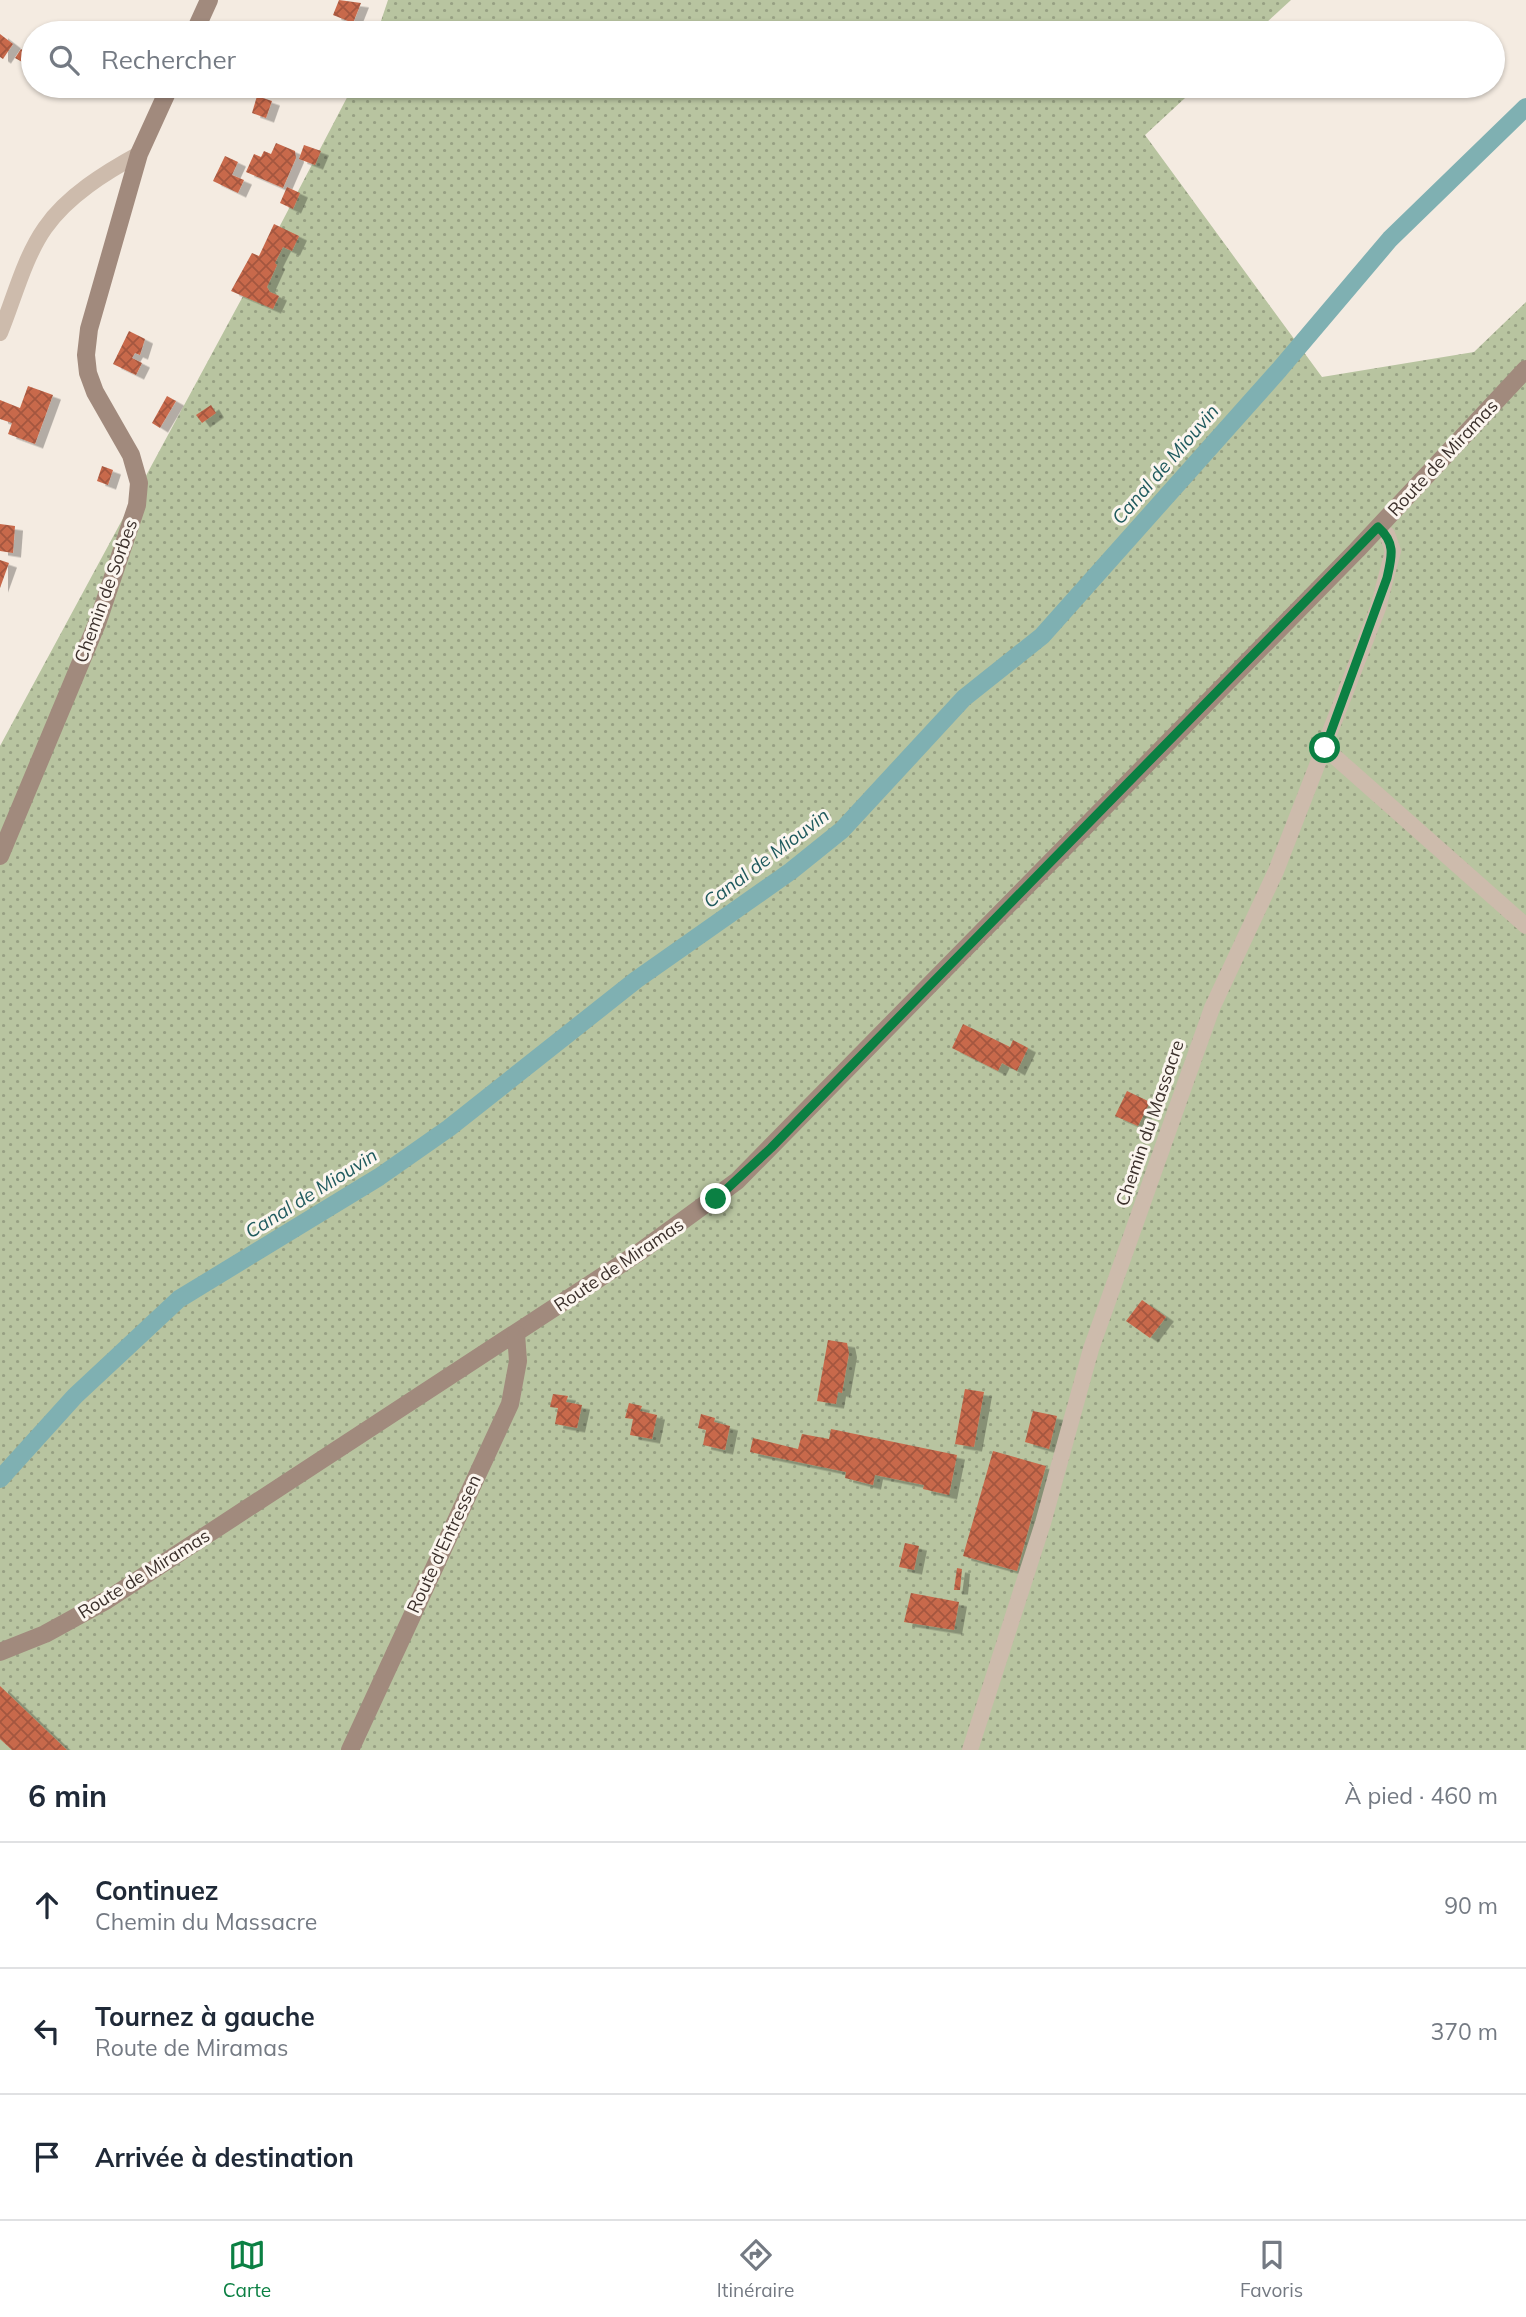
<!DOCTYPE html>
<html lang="fr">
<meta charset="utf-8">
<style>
:root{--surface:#fff;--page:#f6f6f7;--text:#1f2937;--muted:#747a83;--line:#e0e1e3;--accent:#0b8043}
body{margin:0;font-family:Mulish,sans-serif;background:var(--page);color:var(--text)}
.stop{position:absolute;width:21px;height:21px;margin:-16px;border:5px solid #0b8043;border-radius:50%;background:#fff}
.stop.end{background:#0b8043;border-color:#fff;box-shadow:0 2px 7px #0008}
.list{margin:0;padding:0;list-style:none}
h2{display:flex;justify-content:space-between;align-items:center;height:91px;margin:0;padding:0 28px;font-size:30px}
h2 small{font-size:23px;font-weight:400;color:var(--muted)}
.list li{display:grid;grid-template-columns:46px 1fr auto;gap:21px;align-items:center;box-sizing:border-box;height:126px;padding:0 28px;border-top:2px solid var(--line)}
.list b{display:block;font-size:26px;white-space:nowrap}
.list p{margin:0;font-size:23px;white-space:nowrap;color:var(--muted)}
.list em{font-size:23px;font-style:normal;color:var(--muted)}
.icon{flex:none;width:38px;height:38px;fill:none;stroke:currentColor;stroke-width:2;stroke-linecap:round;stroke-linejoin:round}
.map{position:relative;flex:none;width:1526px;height:1750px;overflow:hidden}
.search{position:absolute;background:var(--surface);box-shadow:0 2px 5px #0004;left:21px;right:21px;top:21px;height:77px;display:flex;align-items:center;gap:18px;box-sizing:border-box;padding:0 24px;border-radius:38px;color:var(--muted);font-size:26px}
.sheet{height:469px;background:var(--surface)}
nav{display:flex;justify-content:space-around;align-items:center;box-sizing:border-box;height:98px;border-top:2px solid var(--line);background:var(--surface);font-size:19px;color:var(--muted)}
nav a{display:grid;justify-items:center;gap:4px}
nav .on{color:var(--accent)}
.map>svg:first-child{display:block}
.grass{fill:url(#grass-dots)}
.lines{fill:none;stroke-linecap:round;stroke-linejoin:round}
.canal{stroke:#7fb0b2;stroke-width:18}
.building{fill:url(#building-cross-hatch);filter:url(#shadow)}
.street{stroke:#cdbbac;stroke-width:16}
.secondary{stroke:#a18a7d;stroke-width:18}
.route{stroke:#0b8043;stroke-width:9}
.labels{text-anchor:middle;stroke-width:6;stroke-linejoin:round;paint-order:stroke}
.street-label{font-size:18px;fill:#3b302b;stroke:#fbf5ee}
.water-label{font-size:19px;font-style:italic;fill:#1f5a5e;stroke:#fbf5ee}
</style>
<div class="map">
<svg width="1526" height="1750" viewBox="0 0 1526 1750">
<defs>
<pattern id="grass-dots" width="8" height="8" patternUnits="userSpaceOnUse" patternTransform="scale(1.75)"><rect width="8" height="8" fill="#b8c4a0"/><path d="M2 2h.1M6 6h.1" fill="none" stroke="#97a083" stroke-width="1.8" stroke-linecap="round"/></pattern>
<pattern id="building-cross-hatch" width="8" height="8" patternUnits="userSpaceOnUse" patternTransform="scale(1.75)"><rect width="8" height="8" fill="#c8694b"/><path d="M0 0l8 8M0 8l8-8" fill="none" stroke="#a4573f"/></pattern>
<filter id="shadow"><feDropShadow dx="8" dy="4.5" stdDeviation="0" flood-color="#0004"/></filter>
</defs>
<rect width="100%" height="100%" fill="#f4ebe1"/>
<!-- grass -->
<g class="grass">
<path d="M388,0h903l-36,33h-878z"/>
<path d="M353,86h845l-53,49 177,242 152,-25 52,-50v1448h-1526v-1004l249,-461z"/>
</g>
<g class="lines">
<!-- canal -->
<path class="canal" d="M0,1479l75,-83 104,-97 200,-122 70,-49 187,-148 155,-109 51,-41 122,-132 78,-62 237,-266 111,-131 136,-132"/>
</g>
<!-- building -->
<g class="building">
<path d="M339,0l22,3 -8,20 -20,-8z"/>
<path d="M0,34l13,10 -10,15 -3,-2z"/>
<path d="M21,49l12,8v11l-18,-10z"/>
<path d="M257,96l15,5 -6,17 -14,-5z"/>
<path d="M276,143l19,8 1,7 -13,30 -37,-16 8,-18 7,3 3,-6 7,3z"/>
<path d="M304,145l17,6 -6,14 -16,-6z"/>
<path d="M225,156l13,6 -6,13 12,5 -6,13 -25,-12z"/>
<path d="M287,187l13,6 -7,16 -13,-6z"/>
<path d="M274,224l25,12 -7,15 -9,-4 -8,16 2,2 -10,22 3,5 9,4 -6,13 -42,-18 21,-38 7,3z"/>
<path d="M129,331l16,8 -5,16 -5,-2 -3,5 10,5 -6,12 -23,-11z"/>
<path d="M28,386l25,9 -18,49 -27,-10 4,-11 -12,-4v-19l20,8z"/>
<path d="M167,396l9,5 -16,27 -8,-5z"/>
<path d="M211,405l5,8 -14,10 -6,-8z"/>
<path d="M102,466l11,4 -5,15 -11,-4z"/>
<path d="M0,524l15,2 -2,27 -13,-2z"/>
<path d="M0,560l9,3 -9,25z"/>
<path d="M963,1024l47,23 3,-7 15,8 -11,23 -15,-8 -4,8 -46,-23z"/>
<path d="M1127,1091l23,11 -12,24 -23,-10z"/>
<path d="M1142,1300l24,17 -16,21 -24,-17z"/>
<path d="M828,1340l19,3 2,10 -7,40 -4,-1 -2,12 -19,-3z"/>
<path d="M965,1389l19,3 -10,55 -19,-3z"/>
<path d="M553,1394l15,2 -2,6 16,3 -5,23 -22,-4 3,-16 -8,-1z"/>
<path d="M629,1403l13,3 -2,5 17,4 -5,24 -22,-4 3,-16 -8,-1z"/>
<path d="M1033,1411l24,5 -8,33 -24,-7z"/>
<path d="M701,1414l14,4 -1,4 16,4 -5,24 -22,-5 3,-15 -8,-2z"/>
<path d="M831,1429l126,26 -8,40 -26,-6 1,-4 -49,-10 -2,10 -28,-7 1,-6 -96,-20 3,-14 45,11 4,-15 27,5z"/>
<path d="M993,1451l53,15 -29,105 -54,-15z"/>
<path d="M905,1543l14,3 -5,24 -15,-3z"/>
<path d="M957,1568l5,1 -2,21h-6z"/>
<path d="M911,1593l48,9 -5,28 -50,-8z"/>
<path d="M0,1686l45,43 22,21h-55l-12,-11z"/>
</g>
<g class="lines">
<!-- street -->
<g class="street">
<path d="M0,333c14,-34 24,-75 45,-105 22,-32 61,-56 94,-74"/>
<path d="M1325,748l201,178"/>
<path d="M970,1750l73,-227 48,-174 121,-341 64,-137 102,-263 15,-57 -6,-17 -9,-7"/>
</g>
<!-- secondary -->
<g class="secondary">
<path d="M194,33l15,-33"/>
<path d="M0,856l98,-235 39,-116 2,-22 -8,-28 -36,-63 -7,-19 -2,-18 3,-26 50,-175 31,-68"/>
<path d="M0,1652l45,-18 62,-34 534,-349 96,-70 620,-631 169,-181"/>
<path d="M350,1750l160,-346 8,-43 -2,-27"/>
</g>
</g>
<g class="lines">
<!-- route -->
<path class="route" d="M716,1199l55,-51 607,-621c18,16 14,29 9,51l-62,170"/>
</g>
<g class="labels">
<!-- street labels -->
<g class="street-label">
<text transform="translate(1443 458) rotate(-47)" y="6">Route de Miramas</text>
<text transform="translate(106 591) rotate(-70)" y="6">Chemin de Sorbes</text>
<text transform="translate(1150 1123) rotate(-71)" y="6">Chemin du Massacre</text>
<text transform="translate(619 1265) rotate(-34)" y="6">Route de Miramas</text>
<text transform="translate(444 1544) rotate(-65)" y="6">Route d'Entressen</text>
<text transform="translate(144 1574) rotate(-32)" y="6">Route de Miramas</text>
</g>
<!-- water labels -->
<g class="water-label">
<text transform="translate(1165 464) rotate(-49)" y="7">Canal de Miouvin</text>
<text transform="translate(766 858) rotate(-37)" y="7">Canal de Miouvin</text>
<text transform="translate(311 1193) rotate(-32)" y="7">Canal de Miouvin</text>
</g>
</g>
</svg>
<div class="stop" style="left:1325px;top:748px"></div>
<div class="stop end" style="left:716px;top:1199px"></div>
<div class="search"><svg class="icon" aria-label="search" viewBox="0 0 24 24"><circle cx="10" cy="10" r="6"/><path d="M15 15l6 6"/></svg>Rechercher</div>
</div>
<section class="sheet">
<h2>6 min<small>À pied · 460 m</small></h2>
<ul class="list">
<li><svg class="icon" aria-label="ahead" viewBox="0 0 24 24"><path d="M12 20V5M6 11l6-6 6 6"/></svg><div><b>Continuez</b><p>Chemin du Massacre</p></div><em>90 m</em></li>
<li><svg class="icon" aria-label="left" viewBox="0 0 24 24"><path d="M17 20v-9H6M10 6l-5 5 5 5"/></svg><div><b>Tournez à gauche</b><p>Route de Miramas</p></div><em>370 m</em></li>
<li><svg class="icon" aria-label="arrive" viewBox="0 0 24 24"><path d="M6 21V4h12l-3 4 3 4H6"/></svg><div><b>Arrivée à destination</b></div></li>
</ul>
</section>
<nav>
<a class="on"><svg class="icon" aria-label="map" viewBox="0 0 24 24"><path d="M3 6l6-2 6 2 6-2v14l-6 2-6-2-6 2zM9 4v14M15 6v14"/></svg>Carte</a>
<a><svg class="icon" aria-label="directions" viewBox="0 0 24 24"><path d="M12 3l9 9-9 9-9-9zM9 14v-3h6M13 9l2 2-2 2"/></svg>Itinéraire</a>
<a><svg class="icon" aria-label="saved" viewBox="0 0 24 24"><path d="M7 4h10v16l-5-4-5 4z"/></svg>Favoris</a>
</nav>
